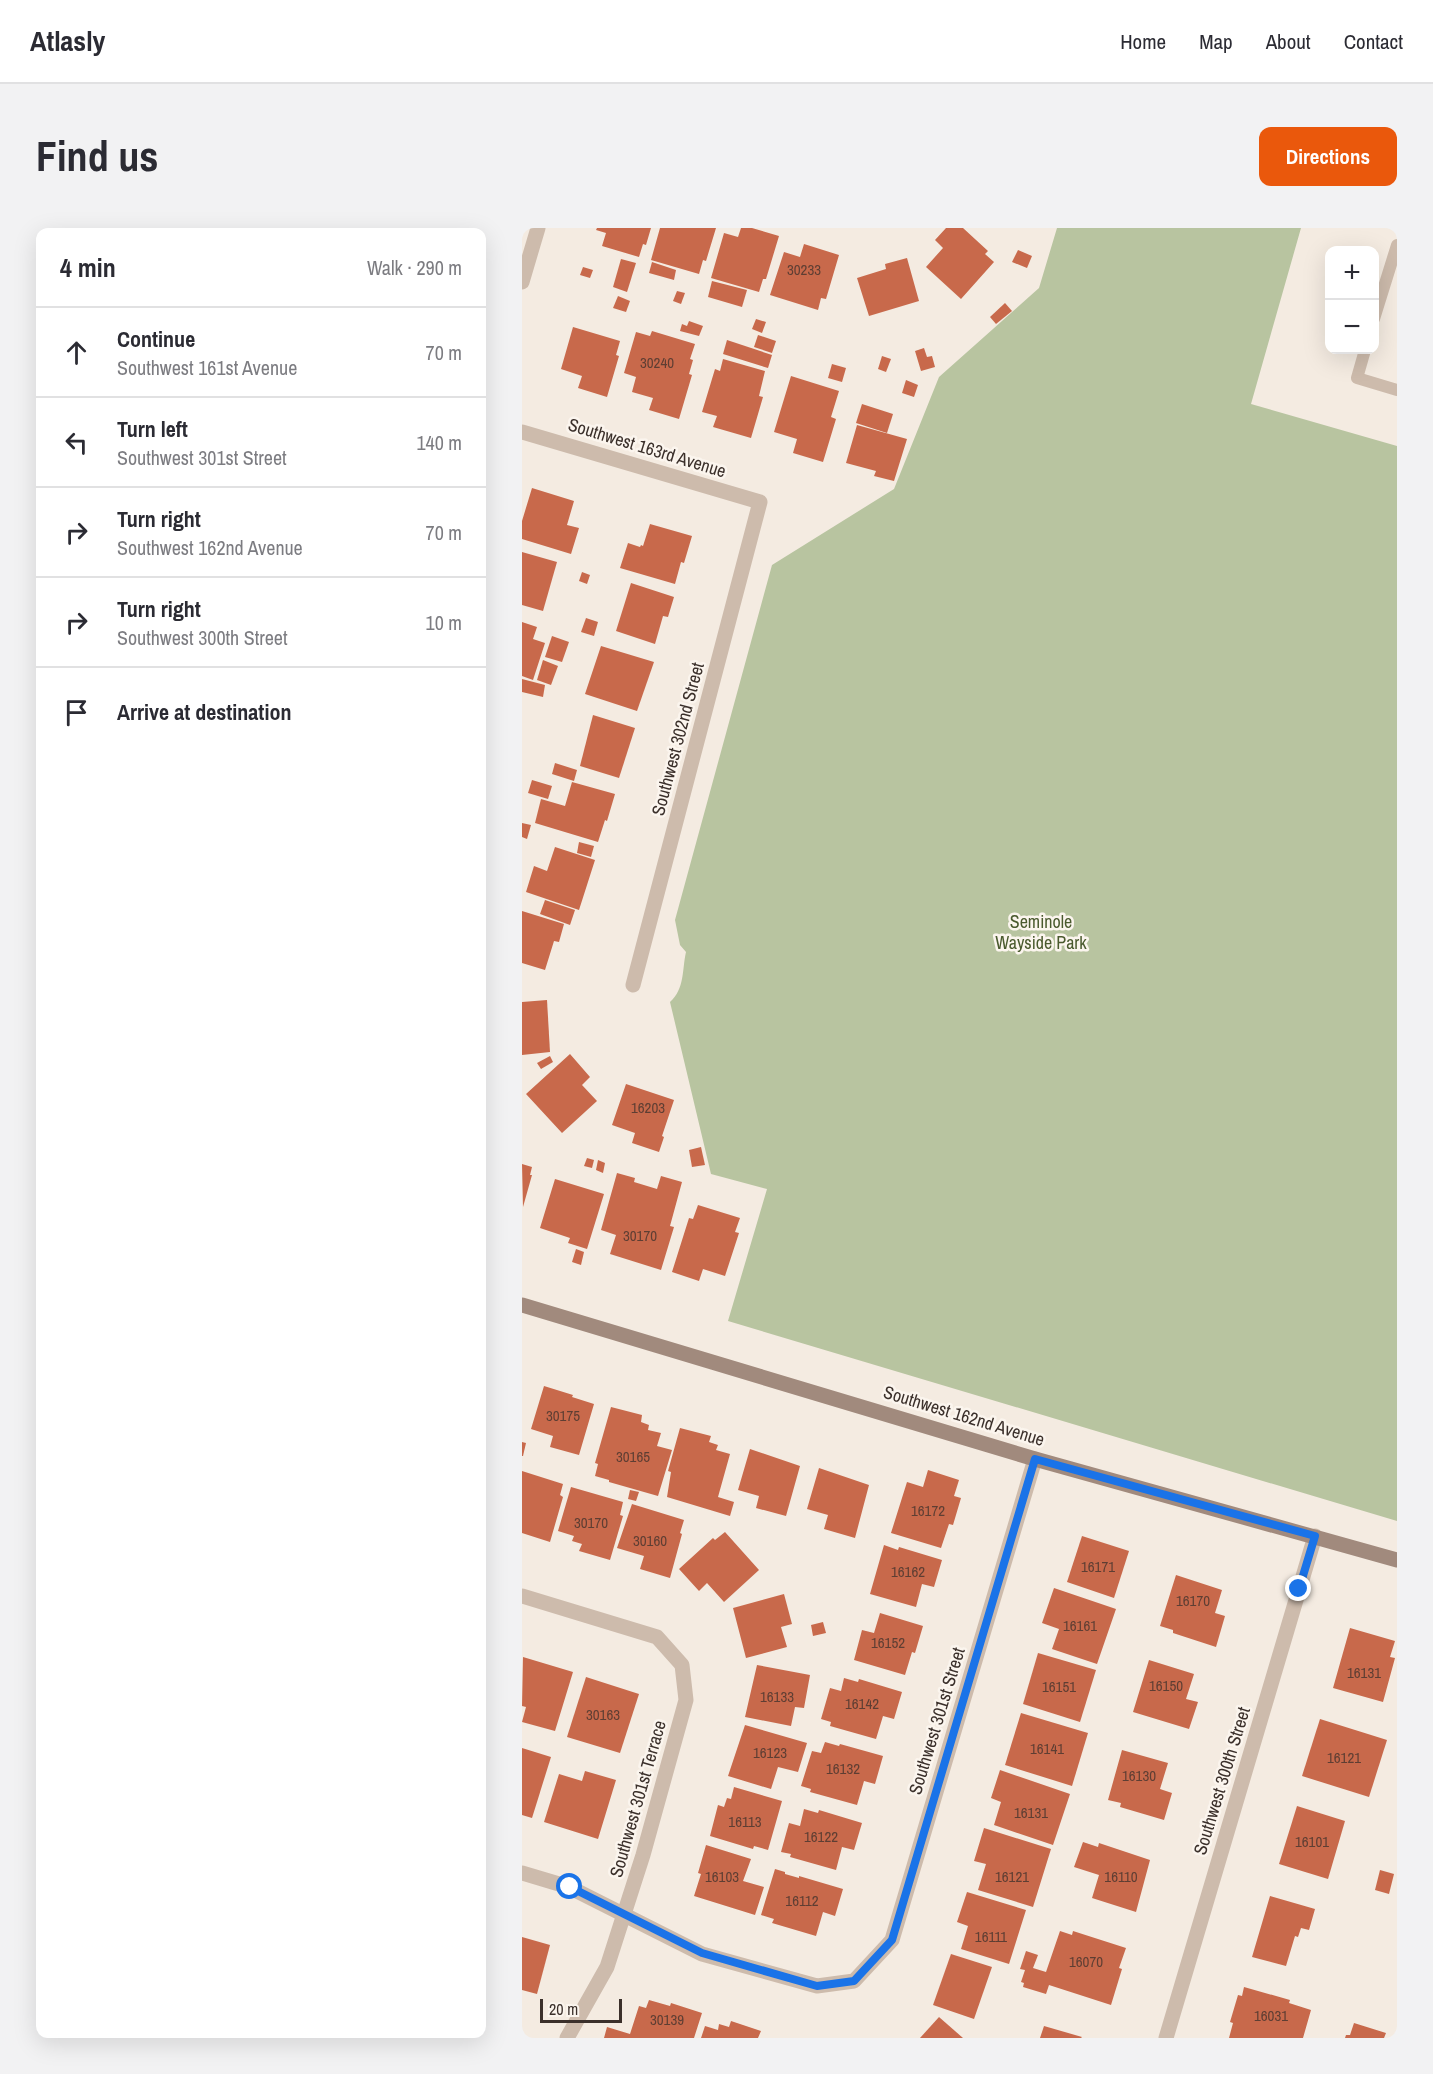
<!DOCTYPE html>
<meta charset="utf-8">
<style>
:root{--surface:#fff;--page:#f2f2f3;--text:#2b2b33;--muted:#7c7c81;--line:#e1e1e2;--accent:#ea580c}
body{margin:0;font-family:"Archivo Narrow",sans-serif;background:var(--page);color:var(--text)}
.controls{position:absolute;right:18px;top:18px;display:grid;overflow:hidden;border-radius:12px;box-shadow:0 6px 24px #0002}
.controls button{width:54px;height:54px;display:grid;place-items:center;padding:0;border:0;border-bottom:2px solid var(--line);background:var(--surface);color:var(--text);font:30px sans-serif}
.scale{position:absolute;left:18px;bottom:15px;width:82px;box-sizing:border-box;padding-left:6px;border:3px solid #3b302b;border-top:0;font-size:16px;line-height:21px;white-space:nowrap;color:#3b302b;-webkit-text-stroke:4px #fbf5ee;paint-order:stroke}
.stop{position:absolute;width:18px;height:18px;margin:-14px;border:4px solid #1a73e8;border-radius:50%;background:#fff}
.stop.end{background:#1a73e8;border-color:#fff;box-shadow:0 2px 6px #0008}
.list{margin:0;padding:0;list-style:none}
h2{display:flex;justify-content:space-between;align-items:center;height:78px;margin:0;padding:0 24px;font-size:26px}
h2 small{font-size:20px;font-weight:400;color:var(--muted)}
.list li{display:grid;grid-template-columns:39px 1fr auto;gap:18px;align-items:center;box-sizing:border-box;height:90px;padding:0 24px;border-top:2px solid var(--line)}
.list b{display:block;font-size:22px;white-space:nowrap}
.list p{margin:0;font-size:20px;white-space:nowrap;color:var(--muted)}
.list em{font-size:20px;font-style:normal;color:var(--muted)}
.icon{flex:none;width:33px;height:33px;fill:none;stroke:currentColor;stroke-width:2;stroke-linecap:round;stroke-linejoin:round}
.map{position:relative;flex:none;width:875px;height:1810px;overflow:hidden;border-radius:12px}
header{display:flex;align-items:center;gap:36px;box-sizing:border-box;height:84px;padding:0 30px;background:var(--surface);border-bottom:2px solid var(--line)}
header strong{font-size:28px}
nav{display:flex;gap:33px;margin-inline-start:auto;font-size:21px}
.intro{display:flex;align-items:center;justify-content:space-between;box-sizing:border-box;height:144px;padding:0 36px}
h1{margin:0;font-size:42px}
.button{padding:15px 27px;border-radius:12px;background:var(--accent);color:#fff;font-size:21px;font-weight:700}
main{display:flex;gap:36px;padding:0 36px}
aside{flex:1;background:var(--surface);border-radius:12px;box-shadow:0 6px 24px #0002}
.map>svg:first-child{display:block}
.green{fill:#b8c4a0}
.building{fill:#c8694b}
.lines{fill:none;stroke-linecap:round;stroke-linejoin:round}
.lane{stroke:#cdbbac;stroke-width:12}
.street{stroke:#cdbbac;stroke-width:15}
.secondary{stroke:#a18a7d;stroke-width:15}
.route{stroke:#1a73e8;stroke-width:8}
.labels{text-anchor:middle;stroke-width:5;stroke-linejoin:round;paint-order:stroke}
.number-label{font-size:15px;fill:#5e3e33}
.street-label{font-size:18px;fill:#3b302b;stroke:#fbf5ee}
.park-label{font-size:18px;fill:#4a5a2e;stroke:#fbf5ee}
</style>
<header>
<strong>Atlasly</strong>
<nav><a>Home</a><a>Map</a><a>About</a><a>Contact</a></nav>
</header>
<div class="intro"><h1>Find us</h1><a class="button">Directions</a></div>
<main>
<aside>
<h2>4 min<small>Walk · 290 m</small></h2>
<ul class="list">
<li><svg class="icon" aria-label="ahead" viewBox="0 0 24 24"><path d="M12 20V5M6 11l6-6 6 6"/></svg><div><b>Continue</b><p>Southwest 161st Avenue</p></div><em>70 m</em></li>
<li><svg class="icon" aria-label="left" viewBox="0 0 24 24"><path d="M17 20v-9H6M10 6l-5 5 5 5"/></svg><div><b>Turn left</b><p>Southwest 301st Street</p></div><em>140 m</em></li>
<li><svg class="icon" aria-label="right" viewBox="0 0 24 24"><path d="M7 20v-9h11M14 6l5 5-5 5"/></svg><div><b>Turn right</b><p>Southwest 162nd Avenue</p></div><em>70 m</em></li>
<li><svg class="icon" aria-label="right" viewBox="0 0 24 24"><path d="M7 20v-9h11M14 6l5 5-5 5"/></svg><div><b>Turn right</b><p>Southwest 300th Street</p></div><em>10 m</em></li>
<li><svg class="icon" aria-label="arrive" viewBox="0 0 24 24"><path d="M6 21V4h12l-3 4 3 4H6"/></svg><div><b>Arrive at destination</b></div></li>
</ul>
</aside>
<div class="map">
<svg width="875" height="1810" viewBox="0 0 875 1810">
<rect width="100%" height="100%" fill="#f4ebe1"/>
<!-- green -->
<path class="green" d="M535,0h244l-50,176 146,42v1075l-669,-200 39,-132 -56,-15 -41,-172c15,-13 12,-33 16,-50l-6,-7 -5,-25 97,-355 122,-76 45,-112 100,-89z"/>
<!-- building -->
<g class="building">
<path d="M75,0h54l-5,17 -3,-1 -4,13 -37,-11 4,-13 -10,-3z"/>
<path d="M138,0h56l-10,33 -3,-1 -4,14 -48,-14z"/>
<path d="M219,0h11l27,8 -13,43h-3l-4,13 -48,-14 13,-45 14,4z"/>
<path d="M424,0h17l25,23 -3,3 9,8 -33,37 -35,-32 17,-19 -8,-8z"/>
<path d="M282,16l35,11 -13,44 -5,-1 -3,12 -48,-15 14,-43 16,5z"/>
<path d="M496,22l14,6 -5,12 -15,-6z"/>
<path d="M385,30l12,43 -50,15 -12,-38 29,-9 -1,-5z"/>
<path d="M99,31l15,4 -9,29 -14,-5z"/>
<path d="M130,34l24,8 -2,10 -25,-7z"/>
<path d="M61,39l10,3 -3,8 -10,-3z"/>
<path d="M190,53l35,9 -5,17 -34,-10z"/>
<path d="M155,63l8,2 -4,11 -8,-3z"/>
<path d="M96,68l12,5 -4,11 -13,-4z"/>
<path d="M483,75l7,8 -16,13 -6,-7z"/>
<path d="M234,91l10,3 -4,11 -10,-4z"/>
<path d="M167,93l14,5 -4,10 -19,-5 2,-7 5,2z"/>
<path d="M51,99l47,14 -4,14 3,1 -12,41 -29,-9 4,-12 -21,-7z"/>
<path d="M130,103l43,13 -5,15 3,1 -4,14 3,1 -13,44 -30,-9 4,-12 -21,-6 4,-15 -12,-4 12,-41 14,4z"/>
<path d="M236,107l18,6 -4,12 -18,-6z"/>
<path d="M205,112l45,15 -4,13 -45,-14z"/>
<path d="M402,120l3,9 5,-1 3,11 -14,4 -6,-20z"/>
<path d="M360,128l9,3 -5,13 -8,-3z"/>
<path d="M201,131l42,12 -6,25 4,1 -12,41 -38,-11 4,-11 -15,-4 13,-43 5,2z"/>
<path d="M310,136l14,4 -4,14 -14,-4z"/>
<path d="M269,148l48,15 -8,26 5,2 -13,43 -30,-9 4,-14 -23,-7z"/>
<path d="M384,152l12,5 -4,12 -12,-4z"/>
<path d="M340,176l31,10 -6,19 -31,-10z"/>
<path d="M335,197l50,14 -13,42 -20,-5 2,-5 -30,-8z"/>
<path d="M10,260l42,13 -7,24 12,3 -8,26 -49,-15v-18z"/>
<path d="M128,296l42,12 -8,27 -3,-1 -6,22 -55,-16 8,-25 12,4 1,-2 2,1z"/>
<path d="M0,324l35,10 -14,49 -21,-6z"/>
<path d="M60,344l8,3 -3,9 -8,-3z"/>
<path d="M109,355l43,14 -6,20 -5,-1 -8,28 -39,-13z"/>
<path d="M64,390l12,4 -4,14 -13,-4z"/>
<path d="M0,394l15,5 -4,12 12,4 -12,37 -11,-4z"/>
<path d="M30,408l17,6 -7,20 -17,-5z"/>
<path d="M79,418l53,16 -17,49 -52,-17z"/>
<path d="M21,432l15,6 -7,19 -14,-5z"/>
<path d="M0,451l23,6 -2,12 -21,-5z"/>
<path d="M71,487l42,13 -16,50 -39,-12z"/>
<path d="M33,535l22,7 -3,11 -22,-7z"/>
<path d="M10,552l20,6 -4,13 -20,-6z"/>
<path d="M50,554l43,12 -8,27 -2,-1 -7,22 -63,-19 6,-24 24,7z"/>
<path d="M0,595l9,2 -4,14 -5,-2z"/>
<path d="M57,614l15,4 -3,11 -14,-4z"/>
<path d="M33,619l40,13 -16,50 -53,-18 8,-26 13,5z"/>
<path d="M23,672l30,10 -5,15 -30,-11z"/>
<path d="M0,683l42,13 -5,18 -5,-1 -9,29 -23,-7z"/>
<path d="M25,772l3,52 -28,3v-53z"/>
<path d="M48,826l20,23 -8,8 15,16 -35,32 -36,-39z"/>
<path d="M28,828l3,6 -12,7 -4,-6z"/>
<path d="M104,856l48,16 -12,36 2,1 -5,15 -27,-9 3,-10 -23,-8z"/>
<path d="M179,919l4,18 -13,2 -3,-17z"/>
<path d="M65,930l7,2 -2,8 -8,-2z"/>
<path d="M76,932l7,3 -2,10 -7,-3z"/>
<path d="M0,936l10,3 -2,8h2l-9,32z"/>
<path d="M95,945l18,5 -1,4 23,7 4,-13 21,6 -12,44 4,1 -13,43 -51,-16 6,-19 -15,-5z"/>
<path d="M33,951l49,15 -17,55 -19,-6 2,-5 -30,-10z"/>
<path d="M176,977l42,13 -5,14 4,1 -14,43 -22,-7 -4,12 -27,-9 17,-54 4,1z"/>
<path d="M54,1021l8,3 -3,13 -9,-3z"/>
<path d="M22,1158l29,9 -1,2 22,7 -15,51 -29,-8 3,-11 -22,-7z"/>
<path d="M89,1179l31,8 -1,7 8,3 -1,5 13,3 -4,13 15,4 -14,46 -49,-14v-2l-14,-4 3,-12 -3,-1z"/>
<path d="M158,1200l31,8 -2,6 9,3 -2,5 14,4 -12,43 16,5 -4,14 -63,-19 4,-25 -3,-1z"/>
<path d="M0,1214l4,1 -3,13h-1z"/>
<path d="M228,1221l50,17 -14,50 -30,-8 3,-12 -21,-6z"/>
<path d="M297,1240l50,17 -14,53 -31,-9 4,-14 -21,-6z"/>
<path d="M406,1242l31,10 -5,16 7,2 -8,27 -4,-1 -8,24 -50,-15 16,-51 16,5z"/>
<path d="M0,1243l41,13 -3,11 3,2 -13,45 -28,-9z"/>
<path d="M49,1259l52,15 -3,13 3,1 -13,44 -31,-9 3,-7 -10,-3 2,-5 -16,-5z"/>
<path d="M108,1262l9,2 -3,9 -8,-2z"/>
<path d="M110,1276l52,16 -4,13 2,1 -12,44 -30,-9 4,-13 -27,-8z"/>
<path d="M203,1304l34,38 -35,32 -17,-19 -8,8 -20,-22 34,-31 2,2z"/>
<path d="M560,1308l47,15 -15,47 -47,-16z"/>
<path d="M362,1317l14,5 1,-3 43,13 -8,27 -12,-3 -6,23 -46,-13z"/>
<path d="M654,1347l46,15 -7,23 10,3 -9,31 -43,-14v-3l-13,-4z"/>
<path d="M532,1360l62,21 -19,55 -45,-15 7,-20 -17,-6z"/>
<path d="M262,1366l8,30 -11,3 6,20 -41,11 -13,-50z"/>
<path d="M358,1385l43,13 -8,27 -3,-1 -7,23 -51,-15 8,-30 12,3z"/>
<path d="M301,1394l3,11 -13,3 -2,-11z"/>
<path d="M828,1400l45,13 -5,16 5,1 -12,44 -50,-14z"/>
<path d="M516,1425l58,17 -16,52 -57,-18z"/>
<path d="M1,1429l50,15 -18,59 -33,-9 4,-15 -4,-1z"/>
<path d="M627,1432l45,14 -8,25 12,3 -9,27 -56,-17z"/>
<path d="M235,1437l53,10 -6,33 -9,-1 -4,19 -46,-9z"/>
<path d="M64,1449l53,17 -19,59 -53,-16z"/>
<path d="M322,1450l14,4 1,-3 43,13 -8,27 -11,-3 -7,23 -46,-13 1,-4 -10,-3 9,-31 11,3z"/>
<path d="M499,1485l67,20 -16,53 -67,-21z"/>
<path d="M798,1491l67,21 -18,57 -67,-21z"/>
<path d="M223,1497l62,18 -9,29 -20,-5 -7,22 -43,-13z"/>
<path d="M303,1514l14,4 1,-2 43,12 -8,28 -11,-3 -7,24 -47,-13 1,-3 -10,-3 11,-35 9,2z"/>
<path d="M0,1520l29,9 -19,61 -10,-3z"/>
<path d="M600,1522l46,13 -8,26 12,4 -8,27 -44,-13 1,-4 -13,-3z"/>
<path d="M478,1542l70,24 -17,51 -59,-20 7,-23 -10,-4z"/>
<path d="M63,1543l31,9 -18,59 -54,-17 15,-48 23,7z"/>
<path d="M212,1559l48,14 -14,49 -14,-4 -1,3 -43,-13 8,-31 6,2 3,-9 4,1z"/>
<path d="M775,1578l48,15 -17,58 -49,-15z"/>
<path d="M282,1581l14,4 1,-3 43,13 -8,27 -12,-3 -6,23 -46,-13 1,-3 -10,-2 8,-29 11,3z"/>
<path d="M462,1600l67,21 -18,58 -55,-17 8,-26 -12,-3z"/>
<path d="M561,1614l15,5 1,-4 51,17 -14,52 -44,-14 7,-23 -25,-8z"/>
<path d="M184,1617l45,14 -8,22 21,6 -9,28 -61,-19 7,-22 -3,-1z"/>
<path d="M253,1641l10,3v2l14,4v-2l44,13 -8,27 -12,-4 -7,24 -44,-13 2,-4 -13,-4z"/>
<path d="M858,1642l14,4 -5,20 -14,-4z"/>
<path d="M445,1664l59,18 -17,54 -48,-15 7,-23 -11,-4z"/>
<path d="M748,1668l45,13 -6,21 -8,-2 -3,9 -3,-1 -9,30 -34,-9z"/>
<path d="M538,1703l12,4 1,-4 53,17 -7,20 3,1 -11,36 -62,-20 -3,9 -23,-7 1,-4 -3,-1 4,-12 -5,-1 6,-18 12,4 -5,13 13,4z"/>
<path d="M0,1709l28,8 -13,49 -15,-4z"/>
<path d="M429,1726l41,13 -18,52 -41,-14z"/>
<path d="M722,1759l46,13 -1,3 22,7 -8,28h-74l4,-15 -3,-1 8,-27 4,1z"/>
<path d="M127,1772l21,6 1,-3 31,10 -8,25h-90l3,-11 23,7 9,-28 7,2z"/>
<path d="M417,1789l24,21h-43z"/>
<path d="M209,1793l30,10 -3,7h-57l4,-12 13,4 1,-6 10,3z"/>
<path d="M832,1795l32,10 -2,5h-39l1,-3h4z"/>
<path d="M522,1798l38,11 -1,1h-41z"/>
</g>
<g class="lines">
<!-- lane -->
<g class="lane">
<path d="M852,91l23,-74"/>
<path d="M843,122l-8,28 40,12"/>
</g>
<!-- street -->
<g class="street">
<path d="M0,54l16,-54"/>
<path d="M0,204l238,70 -127,483"/>
<path d="M0,1368l135,41 25,28 4,35 -43,155 -36,112 -40,71"/>
<path d="M0,1645l47,14 133,67 115,32 37,-5 38,-41 143,-481"/>
<path d="M644,1810l149,-502"/>
</g>
<!-- secondary -->
<path class="secondary" d="M0,1077l513,154 362,101"/>
</g>
<g class="lines">
<!-- route -->
<path class="route" d="M48,1659l132,66 115,33 37,-5 38,-41 143,-481 280,77 -16,53"/>
</g>
<g class="labels">
<!-- number labels -->
<g class="number-label">
<text x="282" y="47">30233</text>
<text x="135" y="140">30240</text>
<text x="126" y="885">16203</text>
<text x="118" y="1013">30170</text>
<text x="41" y="1193">30175</text>
<text x="111" y="1234">30165</text>
<text x="406" y="1288">16172</text>
<text x="69" y="1300">30170</text>
<text x="128" y="1318">30160</text>
<text x="576" y="1344">16171</text>
<text x="386" y="1349">16162</text>
<text x="671" y="1378">16170</text>
<text x="558" y="1403">16161</text>
<text x="366" y="1420">16152</text>
<text x="842" y="1450">16131</text>
<text x="644" y="1463">16150</text>
<text x="537" y="1464">16151</text>
<text x="255" y="1474">16133</text>
<text x="340" y="1481">16142</text>
<text x="81" y="1492">30163</text>
<text x="525" y="1526">16141</text>
<text x="248" y="1530">16123</text>
<text x="822" y="1535">16121</text>
<text x="321" y="1546">16132</text>
<text x="617" y="1553">16130</text>
<text x="509" y="1590">16131</text>
<text x="223" y="1599">16113</text>
<text x="299" y="1614">16122</text>
<text x="790" y="1619">16101</text>
<text x="200" y="1654">16103</text>
<text x="490" y="1654">16121</text>
<text x="599" y="1654">16110</text>
<text x="280" y="1678">16112</text>
<text x="469" y="1714">16111</text>
<text x="564" y="1739">16070</text>
<text x="749" y="1793">16031</text>
<text x="145" y="1797">30139</text>
</g>
<!-- street labels -->
<g class="street-label">
<text transform="translate(125 220) rotate(17)" y="6">Southwest 163rd Avenue</text>
<text transform="translate(156 511) rotate(-75)" y="6">Southwest 302nd Street</text>
<text transform="translate(442 1188) rotate(17)" y="6">Southwest 162nd Avenue</text>
<text transform="translate(415 1493) rotate(-73)" y="6">Southwest 301st Street</text>
<text transform="translate(700 1553) rotate(-73)" y="6">Southwest 300th Street</text>
<text transform="translate(116 1571) rotate(-74)" y="6">Southwest 301st Terrace</text>
</g>
<!-- park labels -->
<g class="park-label">
<text x="519" y="700">Seminole<tspan x="519" dy="21">Wayside Park</tspan></text>
</g>
</g>
</svg>
<div class="controls">
<button>+</button>
<button>−</button>
</div>
<div class="scale">20 m</div>
<div class="stop" style="left:48px;top:1659px"></div>
<div class="stop end" style="left:777px;top:1361px"></div>
</div>
</main>
